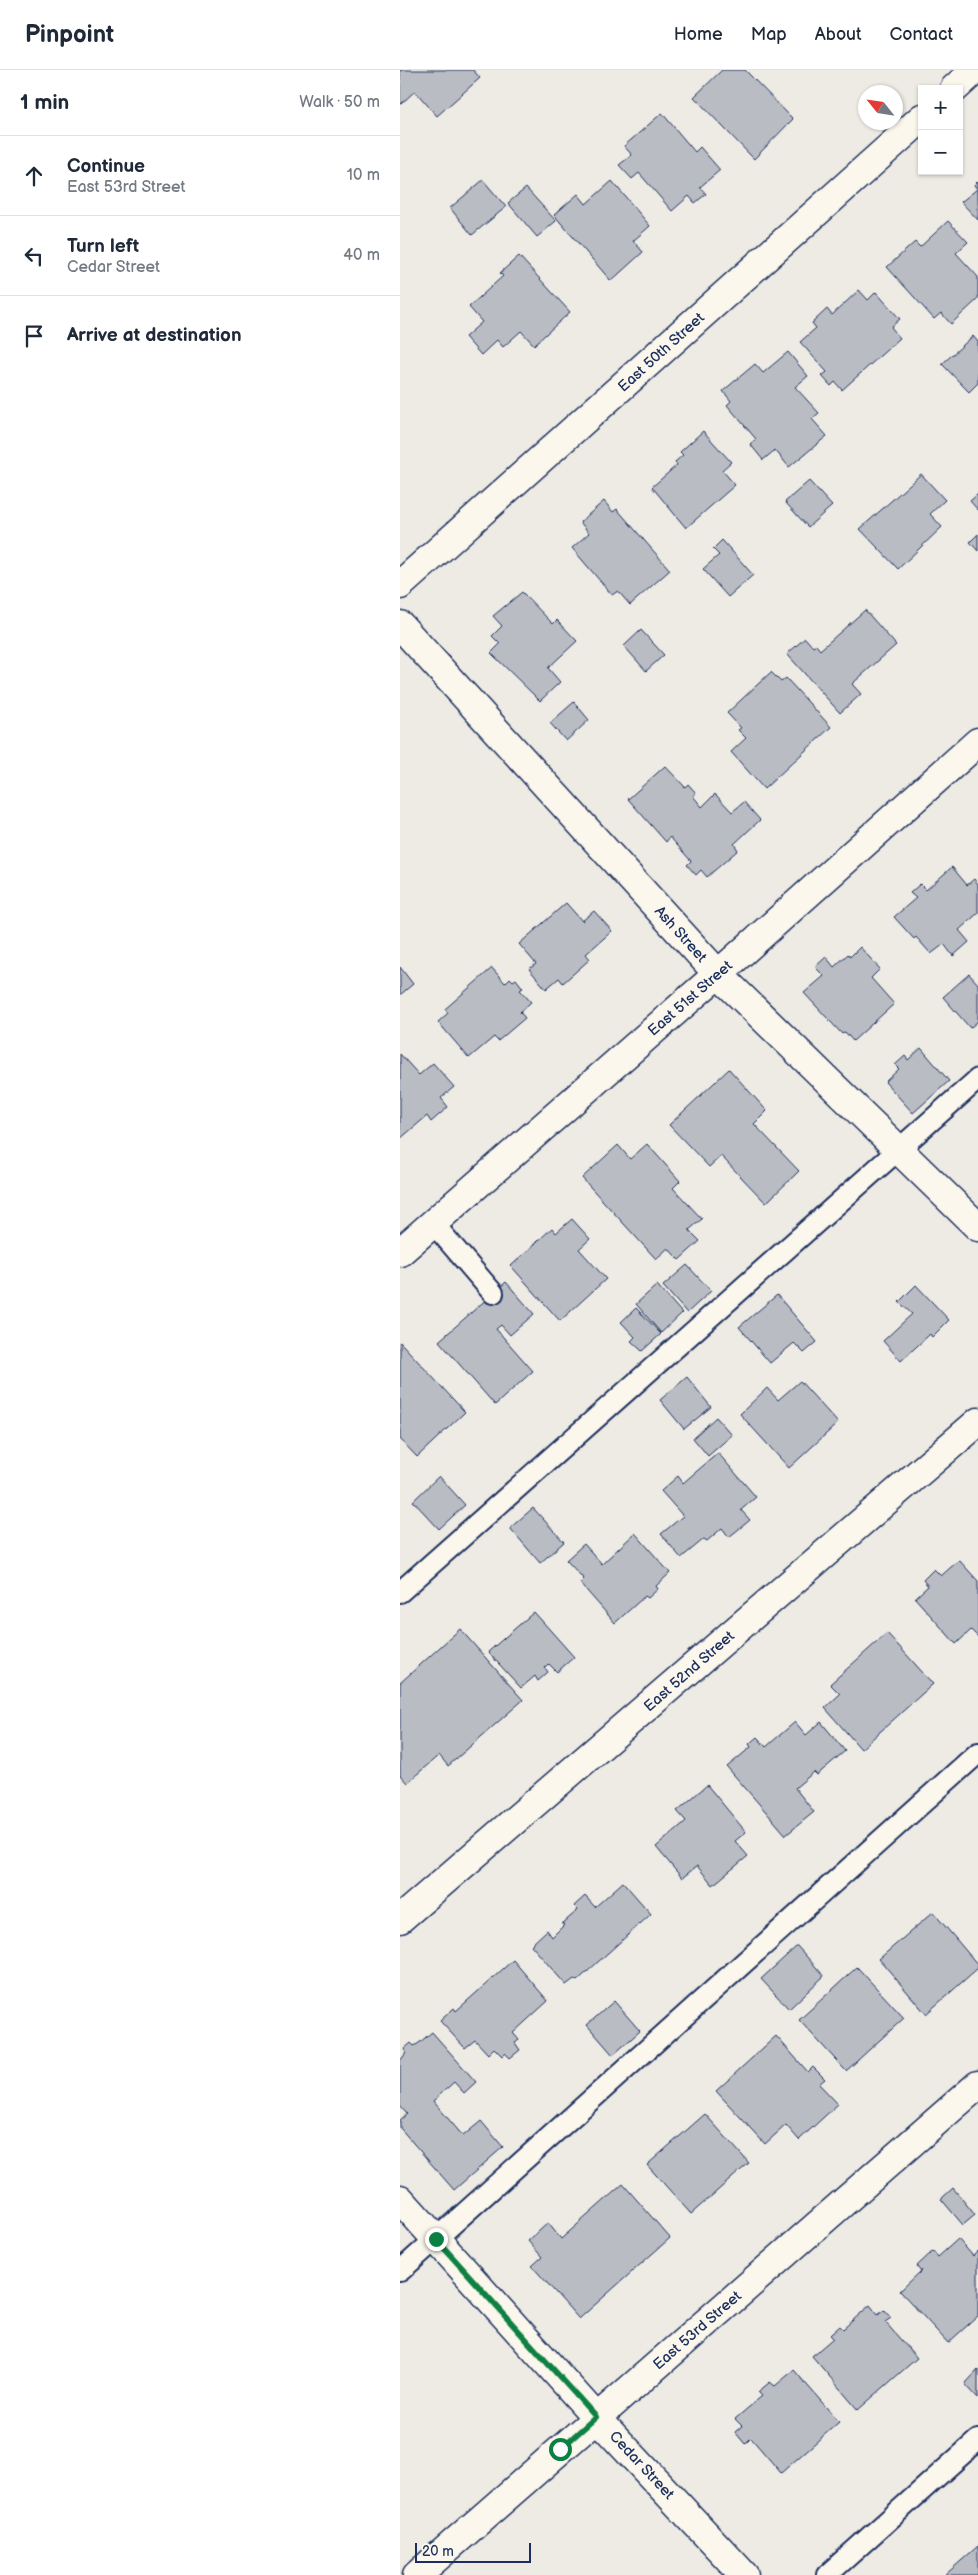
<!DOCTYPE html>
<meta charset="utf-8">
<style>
:root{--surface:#fff;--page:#f6f6f7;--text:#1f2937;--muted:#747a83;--line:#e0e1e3}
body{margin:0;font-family:"Balsamiq Sans",sans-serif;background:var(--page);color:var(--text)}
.controls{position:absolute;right:15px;top:15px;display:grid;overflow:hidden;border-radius:0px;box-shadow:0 1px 4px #0004}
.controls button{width:45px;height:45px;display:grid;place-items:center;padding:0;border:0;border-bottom:1px solid var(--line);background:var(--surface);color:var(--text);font:25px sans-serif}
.compass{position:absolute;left:458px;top:15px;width:45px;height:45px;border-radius:50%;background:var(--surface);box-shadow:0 1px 4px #0004;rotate:300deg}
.scale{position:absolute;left:15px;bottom:12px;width:116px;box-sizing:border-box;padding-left:5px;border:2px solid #1b2f5e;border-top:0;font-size:14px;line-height:18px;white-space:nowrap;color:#1b2f5e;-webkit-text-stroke:4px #fbf7ec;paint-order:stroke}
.stop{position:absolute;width:15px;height:15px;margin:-11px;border:4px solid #0b8043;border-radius:50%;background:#fff}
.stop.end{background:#0b8043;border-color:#fff;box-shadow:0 1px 5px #0008}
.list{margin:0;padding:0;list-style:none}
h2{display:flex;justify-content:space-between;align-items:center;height:65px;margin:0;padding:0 20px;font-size:21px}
h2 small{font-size:16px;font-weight:400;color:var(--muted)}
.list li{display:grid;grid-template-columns:32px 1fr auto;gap:15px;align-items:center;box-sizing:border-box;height:80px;padding:0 20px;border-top:1px solid var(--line)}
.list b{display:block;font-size:19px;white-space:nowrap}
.list p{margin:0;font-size:16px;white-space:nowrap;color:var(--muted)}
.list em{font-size:16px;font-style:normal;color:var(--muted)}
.icon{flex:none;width:28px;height:28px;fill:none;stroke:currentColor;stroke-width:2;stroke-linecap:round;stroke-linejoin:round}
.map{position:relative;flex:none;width:578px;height:2505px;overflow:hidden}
header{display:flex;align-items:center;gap:30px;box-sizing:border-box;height:70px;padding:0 25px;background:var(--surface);border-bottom:1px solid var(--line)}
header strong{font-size:24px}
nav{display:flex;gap:28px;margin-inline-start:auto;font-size:18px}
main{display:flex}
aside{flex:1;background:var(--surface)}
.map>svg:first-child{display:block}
.building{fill:#b9bcc3;stroke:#1b2f5e}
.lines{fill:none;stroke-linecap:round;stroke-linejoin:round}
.lane-casing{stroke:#1b2f5e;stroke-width:24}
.street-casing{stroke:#1b2f5e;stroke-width:31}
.secondary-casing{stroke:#1b2f5e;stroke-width:31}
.lane{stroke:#fbf7ec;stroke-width:20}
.street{stroke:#fbf7ec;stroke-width:28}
.secondary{stroke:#fbf7ec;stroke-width:28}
.route{stroke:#0b8043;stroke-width:6}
.labels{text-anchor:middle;stroke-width:5;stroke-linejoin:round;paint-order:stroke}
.street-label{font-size:15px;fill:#1b2f5e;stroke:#fbf7ec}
</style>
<header>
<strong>Pinpoint</strong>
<nav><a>Home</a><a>Map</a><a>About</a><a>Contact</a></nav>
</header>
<main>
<aside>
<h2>1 min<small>Walk · 50 m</small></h2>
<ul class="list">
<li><svg class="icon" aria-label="ahead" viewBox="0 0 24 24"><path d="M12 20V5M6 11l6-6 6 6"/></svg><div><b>Continue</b><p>East 53rd Street</p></div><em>10 m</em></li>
<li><svg class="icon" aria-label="left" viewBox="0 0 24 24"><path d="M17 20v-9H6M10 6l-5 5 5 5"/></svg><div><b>Turn left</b><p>Cedar Street</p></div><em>40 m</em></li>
<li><svg class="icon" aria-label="arrive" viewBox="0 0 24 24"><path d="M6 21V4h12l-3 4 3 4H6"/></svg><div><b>Arrive at destination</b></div></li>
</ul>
</aside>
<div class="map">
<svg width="578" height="2505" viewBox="0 0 578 2505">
<rect width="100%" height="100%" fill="#eeebe4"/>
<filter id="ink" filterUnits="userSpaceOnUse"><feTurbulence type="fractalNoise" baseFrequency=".02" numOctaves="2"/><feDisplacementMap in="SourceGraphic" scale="10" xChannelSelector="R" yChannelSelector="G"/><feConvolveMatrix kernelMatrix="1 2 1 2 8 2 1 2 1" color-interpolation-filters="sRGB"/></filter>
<g filter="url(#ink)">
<!-- building -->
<g class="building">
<path d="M0,0h73l7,8 -43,38 -22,-25 -15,14z"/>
<path d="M322,0h23l48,49 -39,40 -60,-62z"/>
<path d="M262,43l33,39 5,-5 20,23 -20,17 6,7 -11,9 -6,-7 -17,15 -33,-38 -7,6 -13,-14 13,-10 -8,-9z"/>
<path d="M83,110l23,27 -34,28 -22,-27z"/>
<path d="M212,111l38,45 -17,15 10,11 -32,29 -57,-66 24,-21 8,10z"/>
<path d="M578,111v39l-17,-18 16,-13 -3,-4z"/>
<path d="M126,118l30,33 -19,16 -29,-34z"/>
<path d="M548,151l20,21 -12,11 22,24v22l-27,25 -10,-11 -7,6 -47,-52 28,-25 5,5z"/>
<path d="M119,186l51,56 -36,33 -13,-14 -18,16 -6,-7 -16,15 -16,-18 17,-15 -13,-15 34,-31 -3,-3z"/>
<path d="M459,220l9,10 8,-8 24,27 -9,8 9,11 -58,52 -7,-8 -4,4 -9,-10 5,-4 -27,-30 16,-14 -4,-5 15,-14 5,6z"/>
<path d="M573,266l5,6v41l-9,9 -27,-28z"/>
<path d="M388,282l20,24 -13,11 24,26 -7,6 15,17 -38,31 -14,-17 -12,10 -13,-16 6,-5 -29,-34 4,-4 -8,-10 32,-27 8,9z"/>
<path d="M303,361l28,31 -9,8 13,15 -49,43 -34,-41 25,-22 -2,-3 8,-7 -3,-3z"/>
<path d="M521,404l24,26 -15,14 12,13 -44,42 -38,-40z"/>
<path d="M409,411l23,25 -24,21 -23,-25z"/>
<path d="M578,424v16l-8,-9z"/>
<path d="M204,431l9,11 4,-3 53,61 -40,35 -12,-14 -6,4 -40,-47 17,-15 -9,-11z"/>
<path d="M578,464v17l-8,-9z"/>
<path d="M322,470l31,35 -25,22 -25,-28 16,-14 -6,-6z"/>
<path d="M122,522l31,32 4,-4 20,21 -29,27 12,14 -20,19 -49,-48 9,-9 -8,-8 10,-10 -9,-10z"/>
<path d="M465,540l31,35 -44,39 9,10 -21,19 -53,-59 18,-16 8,9 3,-2 4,5z"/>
<path d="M241,560l23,25 -18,16 -22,-25z"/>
<path d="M371,602l10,10 5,-4 45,49 -67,62 -33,-37 15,-14 -8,-8 3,-2 -14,-15z"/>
<path d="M174,632l15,18 -23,21 -16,-18z"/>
<path d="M265,696l20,21 3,-3 8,9 -3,3 9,11 13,-13 17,18 12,-10 16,18 -26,24 4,6 -31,27 -6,-7 -5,5 -9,-10 4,-4 -21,-24 -4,5 -38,-43z"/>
<path d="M552,797l15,18 7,-6 4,5v29l-19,17 10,12 -16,14 -9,-12 -13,10 -15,-17 -2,2 -20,-22 22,-19 -6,-5 10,-9 6,6z"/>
<path d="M166,833l16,18 12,-10 18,20 -26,23 4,5 -27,24 -4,-5 -13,11 -17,-20 7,-5 -17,-20z"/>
<path d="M460,877l20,22 -9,9 23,26 -41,37 -8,-9 -3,2 -38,-41 20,-17 -9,-9 11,-10 8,10 14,-13 2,3z"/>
<path d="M0,897l13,17 -13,11z"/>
<path d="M92,898l13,15 5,-5 3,3 3,-2 7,9 -3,2 11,12 -11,10 5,6 -27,23 -4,-4 -25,21 -31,-36 10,-9 -3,-4z"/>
<path d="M569,904l9,10v37l-8,7 -27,-31z"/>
<path d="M521,978l28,33 -36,32 -28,-31 14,-13 -4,-4 10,-9 3,4z"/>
<path d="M0,984l19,21 14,-12 21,24 -13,11 7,9 -17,15 -4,-6 -27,23z"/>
<path d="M329,999l38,42 -13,13 45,47 -33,32 -45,-47 -12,11 -40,-42z"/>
<path d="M247,1074l33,37 -7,7 29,31 -13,11 11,11 -21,19 -11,-12 -12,11 -74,-81 36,-33 12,14z"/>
<path d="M172,1149l18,20 -11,10 27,30 -46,42 -49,-55 41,-38 4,5z"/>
<path d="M287,1195l24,26 -24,22 -24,-27z"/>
<path d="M106,1212l28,32 -24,21 -9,-10 -5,4 37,42 -38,34 -56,-64z"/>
<path d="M257,1215l25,28 -21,20 -25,-29z"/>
<path d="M516,1215l33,35 -17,17 -2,-3 -29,27 -18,-20 29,-27 -13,-12z"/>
<path d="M377,1225l40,47 -13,11 -10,-10 -24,20 -31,-36z"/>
<path d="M236,1238l25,26 -19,17 -11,-10 4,-4 -14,-15z"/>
<path d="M0,1272l65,70 -48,45 -17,-18z"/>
<path d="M287,1307l24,30 -27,22 -24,-29z"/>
<path d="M400,1311l38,42 -49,45 -49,-54 27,-26 11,12z"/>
<path d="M316,1347l16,18 -24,21 -15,-18z"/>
<path d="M318,1383l38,44 -15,13 9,10 -21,17 -7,-9 -15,13 -3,-2 -23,19 -20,-24 22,-18 -22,-25 17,-15 5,7z"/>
<path d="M39,1406l26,29 -26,24 -26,-28z"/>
<path d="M133,1438l31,34 -24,21 -30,-35z"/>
<path d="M235,1463l35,40 -14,13 2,3 -10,9 -3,-2 -30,27 -35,-40 4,-4 -18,-19 18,-16 18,20z"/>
<path d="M559,1490l19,21v56l-7,-7 -15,14 -41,-46 13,-12 -5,-6 11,-11 7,7z"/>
<path d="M134,1542l40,45 -17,15 -8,-8 -4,4 3,4 -10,9 -3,-5 -14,12 -33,-36z"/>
<path d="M60,1559l63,71 -75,66 -9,-11 -32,28 -7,-8v-92z"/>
<path d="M487,1563l46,51 -72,65 -36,-41 15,-14 -10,-10z"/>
<path d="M395,1652l11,13 15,-13 24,29 -28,24 -3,-3 -19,16 19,24 -28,23 -59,-68 24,-20 -2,-3 8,-7 9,10z"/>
<path d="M307,1715l39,47 -11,9 13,15 -35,29 -16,-19 -15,12 -26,-31 30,-26 -9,-10z"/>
<path d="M223,1812l28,32 -74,67 -3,-2 -8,6 -35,-40 16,-15 5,7 12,-12 -2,-1 16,-14 -4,-4 11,-10 10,11z"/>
<path d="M533,1842l45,53v3l-52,46 -47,-55z"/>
<path d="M397,1876l27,30 -35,33 -28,-30z"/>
<path d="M113,1890l35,41 -35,32 6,7 -4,3 5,7 -10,8 -5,-5 -3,3 -8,-8 -6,6 -13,-14 -10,8 -25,-27 14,-13 2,3z"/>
<path d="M457,1897l47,51 -58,53 -47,-51z"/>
<path d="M214,1931l26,30 -27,24 -26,-30z"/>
<path d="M32,1962l44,50 -12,11 -10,-11 -21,19 30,35 18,-15 22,26 -49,43 -54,-62v-8l7,-6 -7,-8v-45l6,-8 -2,-4 7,-6 3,3 5,-3z"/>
<path d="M376,1966l32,36 5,-5 12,12 -6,5 19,20 -39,36 -13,-15 -21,19 -49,-53z"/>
<path d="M305,2044l44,49 -58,51 -44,-49z"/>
<path d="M223,2114l47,54 -91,81 -47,-53 10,-9 -14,-16 20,-18 13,16z"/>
<path d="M553,2118l22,27 -12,10 -22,-26z"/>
<path d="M558,2169l15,17 5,-5v65l-30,27 -48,-52 21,-20 -4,-5 16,-15 5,6z"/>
<path d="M470,2235l8,10 6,-5 7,8 -6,4 32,36 -59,52 -46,-54 21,-18 -3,-3 10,-9 3,3z"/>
<path d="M394,2300l45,52 -58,51 -30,-35 -6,6 -10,-12 7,-6 -7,-7 27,-23 -4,-4 12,-10 5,4z"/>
<path d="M578,2300v28l-13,-14z"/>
<path d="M578,2476v29h-33z"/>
</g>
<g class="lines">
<!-- lane casing -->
<g class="lane-casing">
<g id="lane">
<path d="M33,1153l60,70"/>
<path d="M0,1522l578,-513"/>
<path d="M0,2201l578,-518"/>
<path d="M427,2505l151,-135"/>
</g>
</g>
<!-- street casing -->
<g class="street-casing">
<g id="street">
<path d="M554,19l21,-19"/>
<path d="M0,515l522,-467"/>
<path d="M0,555l318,349 260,253"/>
<path d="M0,1182l318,-278 260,-232"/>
<path d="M0,2129l196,218 148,158"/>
<path d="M17,2505l561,-490"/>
</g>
</g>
<!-- secondary casing -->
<g class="secondary-casing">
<path id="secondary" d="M0,1849l578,-497"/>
</g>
<!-- lane -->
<use href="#lane" class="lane"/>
<!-- street -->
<use href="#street" class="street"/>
<!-- secondary -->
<use href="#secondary" class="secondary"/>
</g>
</g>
<g class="lines" filter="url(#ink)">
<!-- route -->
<path class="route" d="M36,2169l160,178 -36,32"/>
</g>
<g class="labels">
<!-- street labels -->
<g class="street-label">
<text transform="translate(261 282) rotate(-42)" y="5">East 50th Street</text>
<text transform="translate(281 864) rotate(48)" y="5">Ash Street</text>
<text transform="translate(290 928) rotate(-41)" y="5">East 51st Street</text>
<text transform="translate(289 1601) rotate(-41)" y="5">East 52nd Street</text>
<text transform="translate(297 2260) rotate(-41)" y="5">East 53rd Street</text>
<text transform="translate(242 2395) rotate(47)" y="5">Cedar Street</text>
</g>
</g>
</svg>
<div class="controls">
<button>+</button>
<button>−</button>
</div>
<svg class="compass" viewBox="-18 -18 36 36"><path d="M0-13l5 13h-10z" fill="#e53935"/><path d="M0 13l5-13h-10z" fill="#747a83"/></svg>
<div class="scale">20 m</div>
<div class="stop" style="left:160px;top:2379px"></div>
<div class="stop end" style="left:36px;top:2169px"></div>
</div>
</main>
